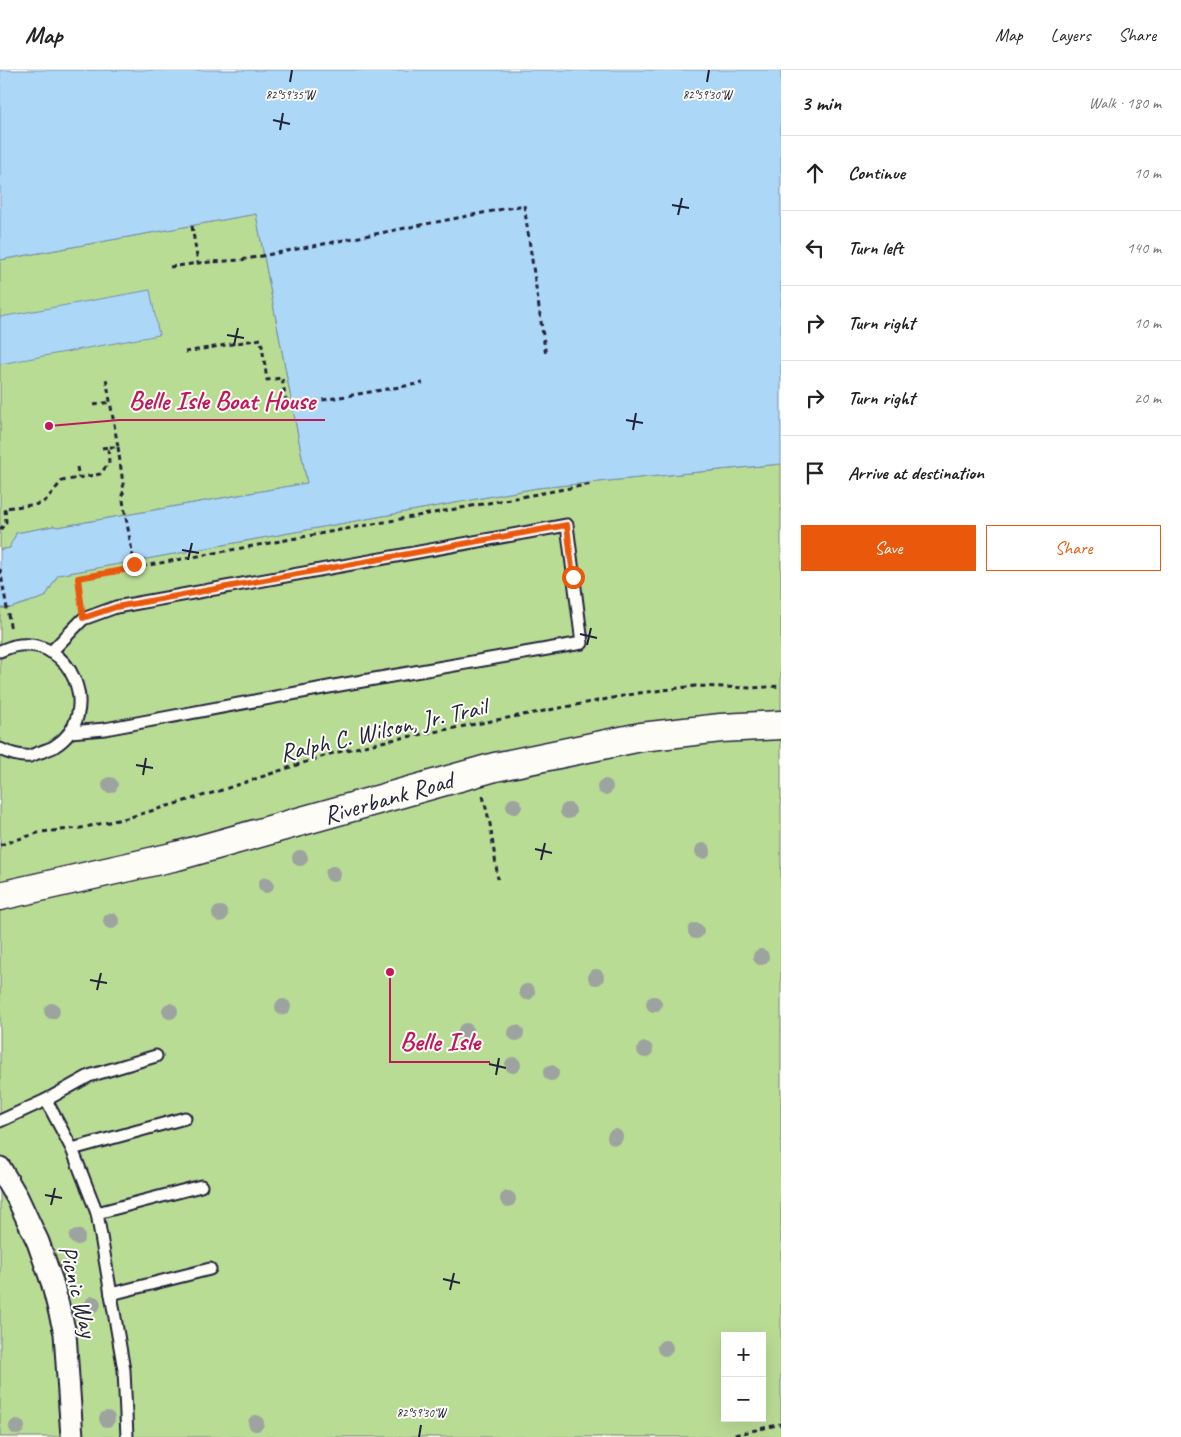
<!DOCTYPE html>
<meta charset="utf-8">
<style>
:root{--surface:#fff;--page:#f6f6f6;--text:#222;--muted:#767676;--line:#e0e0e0;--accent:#ea580c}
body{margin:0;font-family:Caveat,sans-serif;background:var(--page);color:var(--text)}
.controls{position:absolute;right:15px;bottom:15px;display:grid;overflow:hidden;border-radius:0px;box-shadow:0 5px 20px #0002}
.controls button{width:45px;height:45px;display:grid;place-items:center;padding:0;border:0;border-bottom:1px solid var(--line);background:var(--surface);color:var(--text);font:25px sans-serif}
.stop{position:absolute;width:15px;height:15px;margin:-11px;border:4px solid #ea580c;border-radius:50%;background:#fff}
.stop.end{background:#ea580c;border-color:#fff;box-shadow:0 1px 5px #0008}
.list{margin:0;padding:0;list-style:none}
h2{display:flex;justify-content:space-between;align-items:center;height:65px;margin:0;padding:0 20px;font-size:21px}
h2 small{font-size:16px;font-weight:400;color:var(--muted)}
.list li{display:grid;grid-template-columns:32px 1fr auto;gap:15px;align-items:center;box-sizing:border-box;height:75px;padding:0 20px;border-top:1px solid var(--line)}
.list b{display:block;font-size:19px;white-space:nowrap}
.list em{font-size:16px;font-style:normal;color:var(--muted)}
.actions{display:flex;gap:10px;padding:15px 20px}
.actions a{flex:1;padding:11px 0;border:1px solid var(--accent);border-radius:0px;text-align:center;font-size:18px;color:var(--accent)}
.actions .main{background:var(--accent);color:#fff}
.icon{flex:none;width:28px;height:28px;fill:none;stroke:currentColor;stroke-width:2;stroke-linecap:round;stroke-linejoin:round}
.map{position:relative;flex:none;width:781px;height:1367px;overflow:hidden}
header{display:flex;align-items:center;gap:30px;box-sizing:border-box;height:70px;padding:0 25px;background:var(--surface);border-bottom:1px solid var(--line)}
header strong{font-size:24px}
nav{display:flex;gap:28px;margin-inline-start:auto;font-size:18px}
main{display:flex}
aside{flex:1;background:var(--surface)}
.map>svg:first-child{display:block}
.green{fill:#b9dc95;stroke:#6e7f68;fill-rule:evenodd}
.water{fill:#acd7f7;stroke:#758fac}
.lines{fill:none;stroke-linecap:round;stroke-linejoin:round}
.lane-casing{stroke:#22223b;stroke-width:15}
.street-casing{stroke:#22223b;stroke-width:25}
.secondary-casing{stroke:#22223b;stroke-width:31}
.path{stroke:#22223b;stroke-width:3;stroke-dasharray:5 4;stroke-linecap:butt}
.lane{stroke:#fdfcf7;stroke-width:11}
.street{stroke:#fdfcf7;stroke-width:21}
.secondary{stroke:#fdfcf7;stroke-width:28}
.tree{fill:#9da39e}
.route{stroke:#ea580c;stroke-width:6}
.ticks{fill:none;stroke:#22223b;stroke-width:2}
.labels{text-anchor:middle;stroke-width:4;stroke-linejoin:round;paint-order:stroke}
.street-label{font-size:25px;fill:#22223b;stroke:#fdfcf7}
.ticks-label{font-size:12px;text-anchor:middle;fill:#22223b;stroke:#fdfcf7;stroke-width:4;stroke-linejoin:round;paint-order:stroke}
.leader{fill:none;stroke:#c2185b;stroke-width:2}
.callout-dot{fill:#c2185b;stroke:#fdfcf7;stroke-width:2}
.callout-label{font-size:26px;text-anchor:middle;font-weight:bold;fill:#c2185b;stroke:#fdfcf7;stroke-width:4;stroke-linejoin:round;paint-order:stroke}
</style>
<header>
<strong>Map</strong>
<nav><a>Map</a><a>Layers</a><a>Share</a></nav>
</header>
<main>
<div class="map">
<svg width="781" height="1367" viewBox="0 0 781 1367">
<rect width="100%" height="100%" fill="#fdfcf7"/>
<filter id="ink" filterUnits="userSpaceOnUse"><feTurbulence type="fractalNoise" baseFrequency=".02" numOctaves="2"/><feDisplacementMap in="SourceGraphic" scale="10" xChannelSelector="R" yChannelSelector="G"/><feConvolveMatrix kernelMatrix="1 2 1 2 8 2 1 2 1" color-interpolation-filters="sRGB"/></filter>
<g filter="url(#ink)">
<!-- green -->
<g class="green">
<path d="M256,144l51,269 -249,44 -4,-1 -38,7c-1,6 -5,9 -6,15l-10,2v-290z"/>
<path d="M781,394v973h-781v-829h10l35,-11 13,-22 479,-87zM725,1266h37v82h-37z"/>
</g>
<!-- water -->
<g class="water">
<path d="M0,0h781v394l-244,24 -479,87 -13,22 -35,11h-10v-58l10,-2c0,-6 5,-9 6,-15l38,-7 4,1 249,-44 -51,-269 -256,46z"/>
<path d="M150,220l9,45 -159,29v-47z"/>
</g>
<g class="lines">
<!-- lane casing -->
<g class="lane-casing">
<g id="lane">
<path d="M0,581c5,-2 10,-4 14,-5 58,-12 90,69 41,100 -4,3 -10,4 -14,6 -4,1 -8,3 -11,4 -9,1 -22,-3 -30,-7"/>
<path d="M51,582l32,-33 33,-12 451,-82 15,118 -248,43 -229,43 -35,3"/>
<path d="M46,1030l26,49 25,64 27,157 3,67"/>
<path d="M0,1051l46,-21 43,-24 67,-20"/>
<path d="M72,1079l113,-31"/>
<path d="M97,1143l104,-27"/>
<path d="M111,1224l99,-25"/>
</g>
</g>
<!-- street casing -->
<g class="street-casing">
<path id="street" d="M0,1098l17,29 21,45 14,40 13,51 7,104"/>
</g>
<!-- secondary casing -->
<g class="secondary-casing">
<path id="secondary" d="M0,826l177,-40 318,-89 146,-30 80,-9 60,-3"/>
</g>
<!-- path -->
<g class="path">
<path d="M192,156l6,37"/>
<path d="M170,197l28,-4 43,-3 283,-55 22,151"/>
<path d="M185,282l76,-13 6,41 15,-2 5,28 136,-23"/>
<path d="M94,335l16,-3"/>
<path d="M118,377l6,44 -2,4 13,73"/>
<path d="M102,378l6,-1"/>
<path d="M77,397l2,11"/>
<path d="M0,460l6,-8 -1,-14 35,-4 6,-4 16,-19 38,-7 9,-11 -1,-16h10l-12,-69"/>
<path d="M0,499l11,62"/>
<path d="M81,533l-3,-25 514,-94"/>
<path d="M483,726l7,28 8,55"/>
<path d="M0,775l41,-13 40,-4 46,-10 92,-27 111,-37 56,-13 253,-48 56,-7 57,2 29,-2"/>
<path d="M726,1367l55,-13"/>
</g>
<!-- lane -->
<use href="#lane" class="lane"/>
<!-- street -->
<use href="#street" class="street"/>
<!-- secondary -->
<use href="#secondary" class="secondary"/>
</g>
<!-- trees -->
<g class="tree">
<circle cx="110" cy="715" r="8"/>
<circle cx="605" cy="717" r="8"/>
<circle cx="514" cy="736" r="8"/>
<circle cx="568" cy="741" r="8"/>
<circle cx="703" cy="781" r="8"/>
<circle cx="300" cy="788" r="8"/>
<circle cx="333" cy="804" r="8"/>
<circle cx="266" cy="815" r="8"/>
<circle cx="220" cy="844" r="8"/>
<circle cx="111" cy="851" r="8"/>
<circle cx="696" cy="861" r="8"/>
<circle cx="761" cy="887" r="8"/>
<circle cx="596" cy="907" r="8"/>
<circle cx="527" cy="922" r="8"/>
<circle cx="654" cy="934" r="8"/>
<circle cx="283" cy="937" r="8"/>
<circle cx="52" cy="941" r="8"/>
<circle cx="170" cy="941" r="8"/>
<circle cx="466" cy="961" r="8"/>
<circle cx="516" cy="963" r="8"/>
<circle cx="645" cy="980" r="8"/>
<circle cx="513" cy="995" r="8"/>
<circle cx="551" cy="1003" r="8"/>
<circle cx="615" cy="1067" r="8"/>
<circle cx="508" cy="1129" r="8"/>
<circle cx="77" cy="1167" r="8"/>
<circle cx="93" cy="1234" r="8"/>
<circle cx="665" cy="1278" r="8"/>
<circle cx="107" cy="1349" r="8"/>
<circle cx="256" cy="1353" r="8"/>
<circle cx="17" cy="1357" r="8"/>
</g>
</g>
<g class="lines" filter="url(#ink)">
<!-- route -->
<path class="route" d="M134,494l1,4 -57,10 5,40 33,-11 451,-82 6,52"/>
</g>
<!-- ticks -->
<path class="ticks" d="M290,12l2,-12M707,12l2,-12M273,50l17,4M280,60l3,-17M672,135l17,3M678,145l4,-17M227,265l17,3M234,275l4,-17M626,350l17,3M633,360l3,-17M182,480l17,3M188,490l4,-17M580,564l17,4M587,575l4,-17M136,695l17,3M143,705l3,-17M535,779l17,4M541,790l4,-17M90,910l17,3M97,920l4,-17M489,994l17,4M496,1005l3,-17M45,1125l17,3M51,1135l4,-17M443,1209l17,4M450,1220l4,-17M419,1367l2,-12"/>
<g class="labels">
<!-- street labels -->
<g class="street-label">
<text transform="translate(383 659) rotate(-13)" y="9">Ralph C. Wilson, Jr. Trail</text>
<text transform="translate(388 727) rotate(-16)" y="9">Riverbank Road</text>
<text transform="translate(79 1221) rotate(76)" y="9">Picnic Way</text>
</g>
</g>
<g class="ticks-label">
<text x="290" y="29">82°59'35"W</text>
<text x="707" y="29">82°59'30"W</text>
<text x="421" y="1347">82°59'30"W</text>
</g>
<!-- callouts -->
<path class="leader" d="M49 356L119 350H325M390 902L390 992H490"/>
<g class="callout-dot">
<circle cx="49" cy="356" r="5"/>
<circle cx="390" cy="902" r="5"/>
</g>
<g class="callout-label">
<text x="222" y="339">Belle Isle Boat House</text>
<text x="440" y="980">Belle Isle</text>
</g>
</svg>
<div class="controls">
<button>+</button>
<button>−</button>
</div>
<div class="stop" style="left:573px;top:507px"></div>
<div class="stop end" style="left:134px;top:494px"></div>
</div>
<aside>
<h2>3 min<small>Walk · 180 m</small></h2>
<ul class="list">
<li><svg class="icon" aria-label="ahead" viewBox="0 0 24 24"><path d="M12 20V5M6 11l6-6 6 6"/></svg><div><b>Continue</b></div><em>10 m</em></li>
<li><svg class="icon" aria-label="left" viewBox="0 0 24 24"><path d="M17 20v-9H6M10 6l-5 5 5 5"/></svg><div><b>Turn left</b></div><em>140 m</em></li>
<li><svg class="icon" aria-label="right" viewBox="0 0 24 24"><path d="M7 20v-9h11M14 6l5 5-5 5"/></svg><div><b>Turn right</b></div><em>10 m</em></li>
<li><svg class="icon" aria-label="right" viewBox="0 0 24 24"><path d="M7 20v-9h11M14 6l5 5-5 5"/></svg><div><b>Turn right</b></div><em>20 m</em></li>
<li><svg class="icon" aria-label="arrive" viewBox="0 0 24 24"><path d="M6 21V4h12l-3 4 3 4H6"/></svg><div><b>Arrive at destination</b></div></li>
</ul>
<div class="actions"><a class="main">Save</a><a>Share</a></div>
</aside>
</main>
